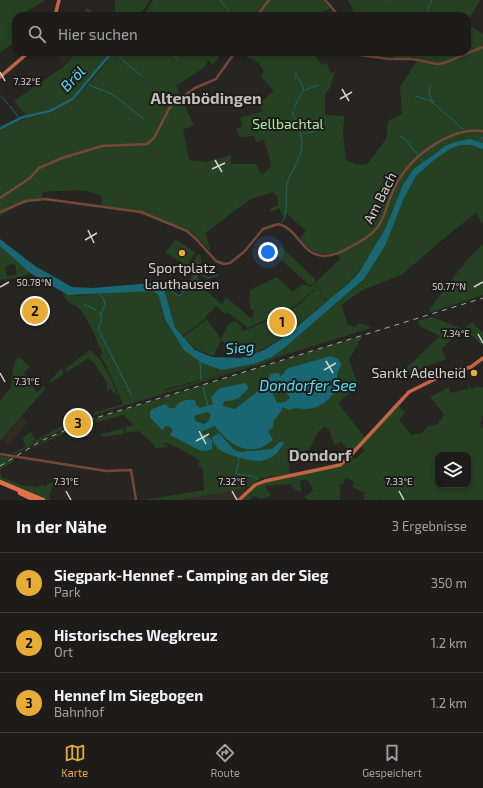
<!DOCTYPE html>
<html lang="de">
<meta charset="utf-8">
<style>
:root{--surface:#1d1c1a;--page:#2a2927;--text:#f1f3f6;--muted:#a0a1a2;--line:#3b3a39;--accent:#e7ac36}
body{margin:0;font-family:"Exo 2",sans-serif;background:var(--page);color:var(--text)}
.controls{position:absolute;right:12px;bottom:12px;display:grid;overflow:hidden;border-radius:8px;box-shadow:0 2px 6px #0003}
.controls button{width:36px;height:36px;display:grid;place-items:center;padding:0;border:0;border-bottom:1px solid var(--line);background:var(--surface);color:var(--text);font:20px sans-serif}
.you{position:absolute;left:268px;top:252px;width:14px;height:14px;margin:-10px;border:3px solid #fff;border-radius:50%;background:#1a73e8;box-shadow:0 0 0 6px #1a73e833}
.badge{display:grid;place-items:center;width:26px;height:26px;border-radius:50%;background:var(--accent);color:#111;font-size:13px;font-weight:700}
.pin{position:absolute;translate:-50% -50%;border:2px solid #fff;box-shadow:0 1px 4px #0006}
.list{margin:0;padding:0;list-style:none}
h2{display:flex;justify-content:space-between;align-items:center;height:52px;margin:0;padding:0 16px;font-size:17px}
h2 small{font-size:13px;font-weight:400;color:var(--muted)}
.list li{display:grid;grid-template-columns:26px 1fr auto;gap:12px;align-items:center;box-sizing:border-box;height:60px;padding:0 16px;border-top:1px solid var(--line)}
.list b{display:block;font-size:15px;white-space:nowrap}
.list p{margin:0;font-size:13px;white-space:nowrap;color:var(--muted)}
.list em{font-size:13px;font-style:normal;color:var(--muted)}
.icon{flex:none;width:22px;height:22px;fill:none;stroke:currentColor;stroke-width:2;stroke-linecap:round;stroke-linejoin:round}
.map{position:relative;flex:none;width:483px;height:500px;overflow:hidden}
.search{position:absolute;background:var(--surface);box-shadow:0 2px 6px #0003;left:12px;right:12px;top:12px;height:44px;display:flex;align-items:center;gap:10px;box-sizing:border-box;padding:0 14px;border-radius:12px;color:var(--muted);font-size:15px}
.sheet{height:232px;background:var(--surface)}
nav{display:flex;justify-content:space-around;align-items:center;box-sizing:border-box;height:56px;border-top:1px solid var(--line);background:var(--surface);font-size:11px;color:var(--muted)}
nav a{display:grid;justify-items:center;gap:2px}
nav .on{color:var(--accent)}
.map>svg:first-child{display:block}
.built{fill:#312b23}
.green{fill:#254122;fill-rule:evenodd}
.water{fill:#196773;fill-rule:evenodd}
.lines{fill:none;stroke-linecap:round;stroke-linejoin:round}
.stream{stroke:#196773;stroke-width:1}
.minor{stroke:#754738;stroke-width:2.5}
.major{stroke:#c36445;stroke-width:3.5}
.highway{stroke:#e27049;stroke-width:4.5}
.rail{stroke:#aba9a8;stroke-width:1;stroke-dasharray:5 5;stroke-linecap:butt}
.ticks{fill:none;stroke:#d5d3d2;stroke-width:1.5}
.poi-dot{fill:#e7ac36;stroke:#1e1b19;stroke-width:1.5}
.labels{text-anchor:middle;stroke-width:4;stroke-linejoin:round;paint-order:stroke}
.park-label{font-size:14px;fill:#aaeea3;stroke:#1e1b19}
.street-label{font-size:14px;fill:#d5d3d2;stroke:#1e1b19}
.poi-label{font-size:14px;fill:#d5d3d2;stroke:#1e1b19}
.water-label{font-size:15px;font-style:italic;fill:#52dff5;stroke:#1e1b19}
.quarter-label{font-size:16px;font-weight:bold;fill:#c1beba;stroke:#1e1b19}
.ticks-label{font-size:10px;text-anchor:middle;fill:#d5d3d2;stroke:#1e1b19;stroke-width:4;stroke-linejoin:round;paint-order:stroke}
</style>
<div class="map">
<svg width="483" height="500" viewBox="0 0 483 500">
<rect width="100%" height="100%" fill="#272522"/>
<!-- built -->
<g class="built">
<path d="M53,52h23l-13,13z"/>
<path d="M22,417l5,6 -19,22 -6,-6z"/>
<path d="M244,489l4,11h-69z"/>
</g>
<!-- green -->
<g class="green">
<path d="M0,0h45l-19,12 6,4h-16v30l-3,-3 -13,10z"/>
<path d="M115,0h35l-11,16h-34l3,-4 7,3z"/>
<path d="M153,0h170l7,9 -17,7h-170z"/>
<path d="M348,0h132l-13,23 16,11v109c-11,-4 -19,-2 -30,1 -9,2 -16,7 -23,13 -35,25 -35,59 -56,93 -13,21 -28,36 -47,52l-9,-16 -23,20 -47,22 -21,-16 -2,2 -9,-8 -11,11v2l-24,18 -6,-9 -12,-43 16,10 16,-23 10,18 17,14 4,-7 26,22 2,-8 -4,-3v-18l27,-13 15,15 12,-8 7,3 29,-28 -2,-7c-17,5 -27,1 -38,-13l6,-8 -20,-18 -1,3 -2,-1 -4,-7 -8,4 -1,-3 8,-4 -1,-9 -4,-3 2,-2 -26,9 -44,33 6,19 -19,-20 -13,-7 -2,2 -36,-16 -40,-6 1,-9c-17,-8 -40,-5 -58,-4l-3,6 -24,8 -17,10v-85c19,-13 32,-12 52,-20 20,-7 50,-40 61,-59h96v2l2,-2h11l-9,13 -5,-5 -2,6 -30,20 18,40 -11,3 6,31 18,2 24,-7v9h25l6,11 6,-5 3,-6 -7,-24 -8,2 -2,-6 -15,1 -3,-9 7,-1 -3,-9 23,-7 -5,-7 16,-13 -13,-15 3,-4 -5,-9 -21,-11h76l2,6 7,7 4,-2 3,10 5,-1 -5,16 -5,6v21l19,1 -1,18 3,26 12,5 9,-1 19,-25 2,-18 14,-7 -2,-27 17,-26 10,2 -13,-4 1,-3 -5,2h-17l3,-6h71v-36h-108l-6,-5z"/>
<path d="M87,8l12,8h-19z"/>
<path d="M332,10l5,6h-21z"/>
<path d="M77,52h33l-38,46 -23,12 -23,5 -12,-14 49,-34z"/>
<path d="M461,145h10l12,4v76l-7,-12 -32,25 -41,36 -40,16 -22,15 7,20 8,2 1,-3h7l7,4 -93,29 -15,6 -97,26 -2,2 130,-37 -200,61 -1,-2 30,-9 -17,-39 -6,-9 3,-2c-7,-14 -12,-30 -21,-42 -6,-9 -16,-7 -19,-19l15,3 47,-5h28l6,4 6,24 19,30 38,21 32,-6 18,-7 11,-8 82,-71 21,-34 18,-46 12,-22 18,-16 18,-12z"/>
<path d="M176,240l19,12 -7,12 1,2 10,-12 2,2v10h-2l-3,5 -31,-19z"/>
<path d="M483,244v51l-51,17 -3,-2 38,-50z"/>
<path d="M0,246l30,27 -10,4 -20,3zM13,264l3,1v10l-9,1 -2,-10z"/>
<path d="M281,247l35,33 -4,5h-3l-34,-31z"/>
<path d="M318,287l8,15c-25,19 -49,44 -79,54v-7l-12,1 -14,-10 -7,16 -17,-6 -14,-13 24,-18 14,20 8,-16 7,-2 5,5v5l8,-2 47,-22z"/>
<path d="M432,317l31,12 9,-7 11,11v13l-11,-10 -2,2 -7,-9 -22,20 5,10 -50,19 44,-42 -19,-9 -3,-6z"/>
<path d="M361,336v2l-12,22 9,25 -20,18 27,35 31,-34 9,8 -6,8 12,15 11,-2 6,-7 10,-2 6,-10 -14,-17 19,-10 1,6 18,-4v-5l2,5 9,-3 1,2 3,-1v29l-3,7 3,6v71h-103v-4l-1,4h-15v-6l2,-1 -14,-6 2,-5 -8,-4 -3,6h-3v16h-32l-4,-3 9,-6 -3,-8 -4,-4 -6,2 1,11 -7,-3 -3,-5 -26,2 6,10 -10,3 -7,-3 -5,4h-9l11,-11 13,-7 70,-14 8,-3 9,-8 4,2 10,-8 -5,-5 -10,8 -8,-12 -8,3 -5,-16 -5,-2 -7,6 -7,16 -22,7 2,18 -28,4 -18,11 -65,11h-35l60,-10 -1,-22 -4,-1 -1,-5 2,-1c-6,-5 -30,-19 -37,-18l5,4 -13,1c-2,-6 -11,-12 -16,-17l-13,2 -1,-6 8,-2 -9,-10 -27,7 -2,-3zM438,455h30v30h-30z"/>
<path d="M90,350c15,12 21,29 28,46l-8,-7 -3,2v-8l-14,-22h-2l-2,-3 -22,14 -2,-3z"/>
<path d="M19,357l11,10 -6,6 13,20 7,-7 1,3 -45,52v-40l11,-14 3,-25z"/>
<path d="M61,368l3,6 -17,11z"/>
<path d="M91,414l-76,40h-3l14,-8 -4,-8 9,-6 4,8 -7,5 34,-19z"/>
<path d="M93,421l1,2 -13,5 1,9 -3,1v-10l4,-2 -5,1 -1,11h-2l-1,-9 2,-1 -58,27 44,-23z"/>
<path d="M123,428l1,6 -23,3v-3z"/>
<path d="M0,456l13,2 1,3 -14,9z"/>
<path d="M0,471l2,6 19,8 18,2v-2l8,1 1,-3 5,1 -4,14 3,2h-6l-46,-20z"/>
</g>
<!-- water -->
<g class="water">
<path d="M110,52h3l-4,6 -36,42 -22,12 -29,7 -22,11v-3l22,-11 27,-6 23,-12z"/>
<path d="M470,139l13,4v6l-12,-4h-10l-9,3 -18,12 -18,16 -12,22 -18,46 -21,34 -82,71 -11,8 -18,7 -32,6 -20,-7 -18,-13 -19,-31 -6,-23 -6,-5 -85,4 -38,-22 -30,-27v-7l35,27 37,21 20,1 61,-5 10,2 12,43 20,22 17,7 29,1 23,-8 23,-15 62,-52 11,-12 25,-42 18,-44 11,-16 31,-23 10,-4z"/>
<path d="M331,356l7,3 3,5c0,4 -4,7 -4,11 2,19 -13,33 -32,34 -7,0 -9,-2 -15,1l-8,-3 -1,5 -8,9v6l-5,4 5,9c-4,2 -6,5 -10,7 -21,8 -36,-6 -48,-21l-15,6 12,8v9l-2,1 -9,1 -31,-16 3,-5 -3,-3 -4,-1 -4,4 -12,-13v-5l2,-3 14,-5 3,4h6c5,-8 11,-9 20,-8l1,5 4,3 13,-4 -2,-7 9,-9 26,-5 2,5c-6,9 -12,13 -23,13l-2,3v2l12,3 27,-21 9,-14 8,-1 1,4 8,-9zM277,380l3,1 1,10 5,1 4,6 -5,4 -8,1 -4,-9 2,-2zM207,412l4,2 -2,7 -5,3 -9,-3 -1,-5z"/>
<path d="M219,433l15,17 7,2 31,-3 8,-7h4c-10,23 -29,21 -50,14 -6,-2 -15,-5 -19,-11 -2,-2 -2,-6 -3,-8z"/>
</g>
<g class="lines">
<!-- stream -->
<g class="stream">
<path d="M220,0l13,16"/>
<path d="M387,0h2"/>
<path d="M425,16l7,-16"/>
<path d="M185,52l3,3"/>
<path d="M173,53l5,7"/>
<path d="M117,54c5,6 18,17 25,22"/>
<path d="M296,78v-6"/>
<path d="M89,85l23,9 32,25"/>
<path d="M430,86l-1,8 4,8"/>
<path d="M305,90l14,-5"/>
<path d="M1,96l2,2"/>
<path d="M415,96l16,5 32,28"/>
<path d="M4,99l1,2"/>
<path d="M6,102l2,2"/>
<path d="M10,106l9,12"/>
<path d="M294,108c1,-4 7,-14 10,-18l-3,-8 -3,-4"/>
<path d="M292,111l3,8"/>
<path d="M263,133c9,-12 23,-7 35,-5"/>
<path d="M304,134l11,-3"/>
<path d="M400,136l5,3 13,16"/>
<path d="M477,142l6,-5"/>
<path d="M421,159l3,4"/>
<path d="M282,222c7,-7 3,-28 5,-38 3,-12 15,-25 15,-40 -1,-9 -2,-15 -7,-23"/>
<path d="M199,273l9,5 3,-1"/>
<path d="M212,277l6,-2"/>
<path d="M163,288h5l11,8 2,-2"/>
<path d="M182,293l16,-19"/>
<path d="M100,294l4,6 1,6"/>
<path d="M84,304l12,6"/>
<path d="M98,312l3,3v7l-3,7 33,65"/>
<path d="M101,314l3,-7"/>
<path d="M200,361l1,19"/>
<path d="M203,387l5,19"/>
<path d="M236,473l3,-15"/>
<path d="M236,474l16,2"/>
<path d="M252,476l6,3"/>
</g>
<!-- minor -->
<g class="minor">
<path d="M325,0l14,16"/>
<path d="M257,16l12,-16"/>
<path d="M359,52l1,3 29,4h23l25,5 7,-1 39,-16"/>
<path d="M0,198l30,-20 9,-10 23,-10 40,-12 45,-2 7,-6 15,-29 4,-5 22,-16 21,-9 19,-27"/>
<path d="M0,212l26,-11 19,-2 96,13 46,19 9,8 20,22 8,3 6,-1 14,-11 19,-23 15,-5c20,4 24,32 46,32 9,0 18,-4 26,-9 41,-20 29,-32 48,-66 15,-26 54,-55 85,-50"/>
<path d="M0,454l106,17 25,-1 5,30"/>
</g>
<!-- major -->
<g class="major">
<path d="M55,16l4,-16"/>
<path d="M0,77l29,-25"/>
<path d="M239,500l16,-15 10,-4 75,-16 9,-8 60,-65 36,-18 26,-7 12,-9"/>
</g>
<!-- highway -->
<g class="highway">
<path d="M0,482l43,18"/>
<path d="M20,493l15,7"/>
</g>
<!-- rail -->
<path class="rail" d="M0,466l41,-25 45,-20 397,-123"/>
</g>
<!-- ticks -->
<path class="ticks" d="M0,72l5,9M342,89l7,12M340,99l12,-7M215,160l7,12M212,169l13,-6M88,230l6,13M85,240l12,-7M0,287l9,-5M474,287l9,-5M478,334l5,9M326,361l7,12M324,370l12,-7M0,373l5,9M199,431l7,13M196,441l13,-7M66,491l5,9M232,491l5,9M399,491l5,9"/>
<!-- markers -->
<g class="poi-dot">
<circle cx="182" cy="253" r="4"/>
<circle cx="474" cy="373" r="4"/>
</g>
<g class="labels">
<!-- park labels -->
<g class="park-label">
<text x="288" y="129">Sellbachtal</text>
</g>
<!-- street labels -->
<g class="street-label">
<text transform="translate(380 198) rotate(-63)" y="5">Am Bach</text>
</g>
<!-- poi labels -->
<g class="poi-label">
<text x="182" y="273">Sportplatz<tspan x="182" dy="16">Lauthausen</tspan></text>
<text x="466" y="378" text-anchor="end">Sankt Adelheid</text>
</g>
<!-- water labels -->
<g class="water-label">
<text transform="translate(73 79) rotate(-47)" y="5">Bröl</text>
<text transform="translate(240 348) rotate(-5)" y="5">Sieg</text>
<text x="308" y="391">Dondorfer See</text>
</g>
<!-- quarter labels -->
<g class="quarter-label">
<text x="206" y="104">Altenbödingen</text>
<text x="320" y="461">Dondorf</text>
</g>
</g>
<g class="ticks-label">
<text x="27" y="85">7.32°E</text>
<text x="34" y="286">50.78°N</text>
<text x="449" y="290">50.77°N</text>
<text x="456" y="337">7.34°E</text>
<text x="27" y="385">7.31°E</text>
<text x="66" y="485">7.31°E</text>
<text x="232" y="485">7.32°E</text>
<text x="399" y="485">7.33°E</text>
</g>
</svg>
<div class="controls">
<button><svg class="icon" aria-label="layers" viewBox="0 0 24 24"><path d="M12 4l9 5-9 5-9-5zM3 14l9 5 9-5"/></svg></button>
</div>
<div class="you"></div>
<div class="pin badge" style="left:282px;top:322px">1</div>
<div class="pin badge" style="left:35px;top:311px">2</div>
<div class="pin badge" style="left:78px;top:423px">3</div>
<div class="search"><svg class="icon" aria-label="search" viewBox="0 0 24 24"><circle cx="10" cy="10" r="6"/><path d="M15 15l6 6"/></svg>Hier suchen</div>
</div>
<section class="sheet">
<h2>In der Nähe<small>3 Ergebnisse</small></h2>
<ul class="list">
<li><span class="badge">1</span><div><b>Siegpark-Hennef - Camping an der Sieg</b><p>Park</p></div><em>350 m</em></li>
<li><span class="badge">2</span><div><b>Historisches Wegkreuz</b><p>Ort</p></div><em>1.2 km</em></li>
<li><span class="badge">3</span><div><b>Hennef Im Siegbogen</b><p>Bahnhof</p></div><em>1.2 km</em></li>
</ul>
</section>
<nav>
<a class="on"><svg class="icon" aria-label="map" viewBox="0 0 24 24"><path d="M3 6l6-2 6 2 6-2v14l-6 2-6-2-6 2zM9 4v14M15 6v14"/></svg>Karte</a>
<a><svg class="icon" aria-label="directions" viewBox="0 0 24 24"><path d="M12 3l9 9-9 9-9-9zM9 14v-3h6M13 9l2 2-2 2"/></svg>Route</a>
<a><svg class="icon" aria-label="saved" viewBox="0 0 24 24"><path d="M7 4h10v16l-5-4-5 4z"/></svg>Gespeichert</a>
</nav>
